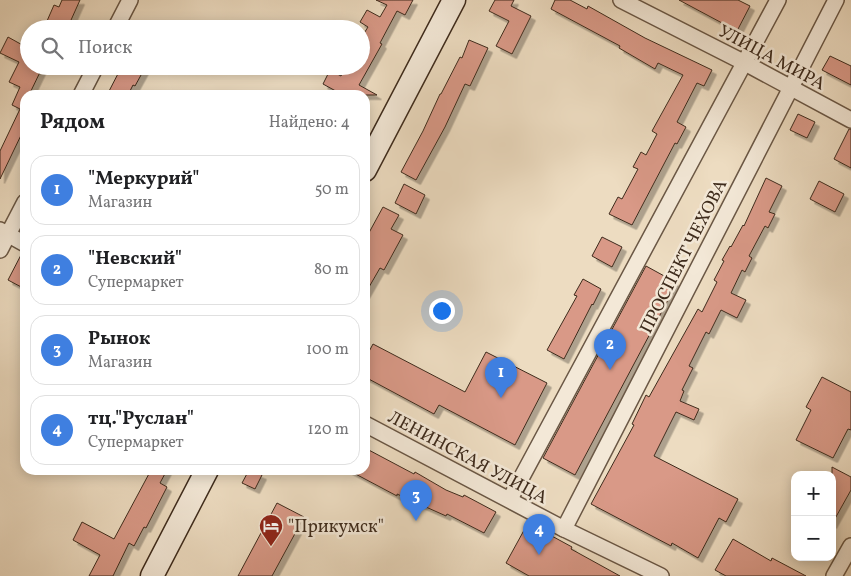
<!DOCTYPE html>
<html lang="ru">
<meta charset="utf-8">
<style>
:root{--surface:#fff;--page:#f2f2f2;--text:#202124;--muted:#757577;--line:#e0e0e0;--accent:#2563eb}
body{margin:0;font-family:Vollkorn,serif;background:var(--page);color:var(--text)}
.controls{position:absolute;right:15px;bottom:15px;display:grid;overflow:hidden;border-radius:10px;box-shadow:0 2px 12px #0003}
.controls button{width:45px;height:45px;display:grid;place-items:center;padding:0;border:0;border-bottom:1px solid var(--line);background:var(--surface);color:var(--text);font:25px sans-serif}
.you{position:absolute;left:441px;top:310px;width:18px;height:18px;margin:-12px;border:4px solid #fff;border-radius:50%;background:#1a73e8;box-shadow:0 0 0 8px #1a73e833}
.badge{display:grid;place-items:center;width:32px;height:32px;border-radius:50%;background:var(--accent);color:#fff;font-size:16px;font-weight:700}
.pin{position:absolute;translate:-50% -41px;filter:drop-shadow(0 1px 2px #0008)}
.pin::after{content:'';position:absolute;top:26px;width:18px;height:15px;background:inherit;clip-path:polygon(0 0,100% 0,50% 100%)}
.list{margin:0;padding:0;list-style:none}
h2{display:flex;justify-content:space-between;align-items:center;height:65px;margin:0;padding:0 20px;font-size:21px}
h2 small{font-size:16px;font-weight:400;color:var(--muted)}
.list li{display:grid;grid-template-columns:32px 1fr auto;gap:15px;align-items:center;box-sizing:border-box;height:70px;margin:0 10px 10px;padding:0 10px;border:1px solid var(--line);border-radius:15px}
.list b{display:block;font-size:19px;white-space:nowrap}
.list p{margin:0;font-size:16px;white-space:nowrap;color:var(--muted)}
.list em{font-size:16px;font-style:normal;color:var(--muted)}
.icon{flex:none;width:28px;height:28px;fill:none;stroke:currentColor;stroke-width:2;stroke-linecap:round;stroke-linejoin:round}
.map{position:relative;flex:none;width:851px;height:576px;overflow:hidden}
.search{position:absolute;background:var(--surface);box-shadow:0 2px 12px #0003;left:20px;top:20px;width:350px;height:55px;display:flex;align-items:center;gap:12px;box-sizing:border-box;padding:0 18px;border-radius:28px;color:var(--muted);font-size:19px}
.panel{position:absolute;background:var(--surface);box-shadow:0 2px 12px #0003;left:20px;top:90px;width:350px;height:385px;border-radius:15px}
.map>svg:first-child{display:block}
.building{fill:#d99987;stroke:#3e2b1c;filter:url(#shadow)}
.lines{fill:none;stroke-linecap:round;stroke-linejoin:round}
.minor-casing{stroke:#6a5745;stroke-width:18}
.secondary-casing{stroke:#3e2b1c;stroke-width:25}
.minor{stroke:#f3e8d7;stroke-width:15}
.secondary{stroke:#f3e8d7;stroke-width:22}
.labels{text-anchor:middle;stroke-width:5;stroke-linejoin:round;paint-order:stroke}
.street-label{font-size:18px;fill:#3e2b1c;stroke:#f3e8d7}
.poi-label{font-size:18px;fill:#3e2b1c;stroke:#f3e8d7;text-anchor:start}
</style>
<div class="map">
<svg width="851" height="576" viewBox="0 0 851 576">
<defs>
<filter id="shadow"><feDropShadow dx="4.5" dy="4.5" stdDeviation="0" flood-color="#0004"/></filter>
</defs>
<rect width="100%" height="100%" fill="#eddcc1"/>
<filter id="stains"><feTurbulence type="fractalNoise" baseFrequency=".004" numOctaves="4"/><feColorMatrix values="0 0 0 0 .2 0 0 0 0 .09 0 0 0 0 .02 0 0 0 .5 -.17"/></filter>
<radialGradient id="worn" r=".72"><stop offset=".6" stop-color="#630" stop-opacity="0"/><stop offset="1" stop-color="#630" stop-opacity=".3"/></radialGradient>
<!-- building -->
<g class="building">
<path d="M62,0h18l-13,29 -20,-8 7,-16 5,2z"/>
<path d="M376,0h37l-8,15 -8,-4 -17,32 2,1 -23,41 18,10h-34l-20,-11 7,-14 11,6 5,-10h15v-28l7,-11 -8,-5 7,-12 13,7 7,-12z"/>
<path d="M495,0h19l-3,6 20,10 -19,38 -16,-8 13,-25 -20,-10z"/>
<path d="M555,0h15l17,9 1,-3 57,32 67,32 -8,16 -7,-3 -20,39 9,5 -9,17 -2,-1 -43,82 -23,-11 9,-17 4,2 16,-30 -5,-2 8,-15 5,3 11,-21 -5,-3 31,-56 -25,-12 -3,6 -36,-21 1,-2 -69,-37z"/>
<path d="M679,0h59l12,6 -13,25z"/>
<path d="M8,37l18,10 3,-5v24h14l-14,29h-4v32l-25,52v-28l20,-42 -8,-4 8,-18 -11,-5 10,-20 -19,-9z"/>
<path d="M469,40l19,8 -18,38 -5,-2 -20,43 -29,53 -15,-8 22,-41 17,-37h1l19,-37 2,1z"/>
<path d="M830,56l21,10v19l-29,-15z"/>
<path d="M122,66h24l-11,20 -2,-1 -5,10h-21z"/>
<path d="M798,114l17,8 -8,16 -17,-8z"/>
<path d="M849,129h2v39l-17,-9z"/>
<path d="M766,178l16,8 -13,26 6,2 -7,14 -3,-2 -16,30 3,2 -7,14 -3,-2 -11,23 15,7 -9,18 -16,-8 -12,24 -3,-2 -17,34 4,2 -11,22 2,1 -4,10 19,8 -5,11 -18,-8 -22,44 84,43 -12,23 -7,-4 -21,40 -26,-15 -1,3 -80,-42 43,-79 -2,-1 14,-29 3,2 49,-88 4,3 15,-30 -3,-2 10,-19 -2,-1 8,-14 1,1 12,-22 1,1z"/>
<path d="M819,181l25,13 -9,18 -25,-13z"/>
<path d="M404,184l21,11 -9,19 -21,-11z"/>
<path d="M383,207l16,8 -8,14 12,6 -19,35 -4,-2 -15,26v-54z"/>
<path d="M602,237l20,10 -10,20 -20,-11z"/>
<path d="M22,253h3v36l-17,-9z"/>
<path d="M646,266l31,17 -102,192 -32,-17z"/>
<path d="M583,279l18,10 -8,16 -1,-1 -28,55 -17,-9 30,-54 -3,-1z"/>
<path d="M373,344l92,48 21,-40 61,31 -32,62 -76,-40 -5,9 -69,-37v-18z"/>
<path d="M822,377l29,15v38l-3,-1 -15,29 -37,-18 15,-30 -5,-3z"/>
<path d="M365,448l49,26 1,-2 31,18 17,7 1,-2 32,17 -12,21 -37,-19 -1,2 -49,-22v2l-49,-26h17z"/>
<path d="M832,467l19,10v13l-19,34z"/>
<path d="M151,470h16l-7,13 7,4 -21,41 -2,-1 -10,19 -5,-3 -16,33h-24l11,-21 -27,-15 9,-18 32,17z"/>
<path d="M249,470l13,5 -7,14 -13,-6z"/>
<path d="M277,503l27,14 -32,59h-34z"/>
<path d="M528,523l44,24 -1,2 49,27h-91l-23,-13z"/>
<path d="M733,539l38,22 1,-3 34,18h-80l-11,-6z"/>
</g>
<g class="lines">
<!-- minor casing -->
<g class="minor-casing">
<g id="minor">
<path d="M621,0l124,63 106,57"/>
<path d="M115,29l15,-29"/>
<path d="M81,95l15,-29"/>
<path d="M0,230l25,14"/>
<path d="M0,250l25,-48"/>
<path d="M365,424l199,105 97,47"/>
<path d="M510,499l268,-499"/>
<path d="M564,529l272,-529"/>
<path d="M834,576l17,-30"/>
</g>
</g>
<!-- secondary casing -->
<g class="secondary-casing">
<g id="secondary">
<path d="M365,170l89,-170"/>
<path d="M152,576l55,-106"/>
</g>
</g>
<!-- minor -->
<use href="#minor" class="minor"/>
<!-- secondary -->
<use href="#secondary" class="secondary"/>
</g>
<!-- icons -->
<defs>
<g id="hotel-pin" transform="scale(1.25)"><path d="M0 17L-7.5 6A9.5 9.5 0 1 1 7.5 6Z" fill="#8f2418" stroke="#f3e8d7"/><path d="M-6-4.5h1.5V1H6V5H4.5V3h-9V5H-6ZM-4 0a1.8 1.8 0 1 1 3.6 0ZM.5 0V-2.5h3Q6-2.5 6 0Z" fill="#fff"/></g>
</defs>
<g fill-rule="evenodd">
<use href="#hotel-pin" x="271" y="526"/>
</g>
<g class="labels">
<!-- street labels -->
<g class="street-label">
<text transform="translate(772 57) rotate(28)" y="6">УЛИЦА МИРА</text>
<text transform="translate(683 256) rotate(-63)" y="6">ПРОСПЕКТ ЧЕХОВА</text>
<text transform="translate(468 457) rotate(28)" y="6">ЛЕНИНСКАЯ УЛИЦА</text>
</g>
<!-- poi labels -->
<g class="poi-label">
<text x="288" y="532">"Прикумск"</text>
</g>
</g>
<rect width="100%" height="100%" filter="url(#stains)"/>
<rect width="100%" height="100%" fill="url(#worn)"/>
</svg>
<div class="controls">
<button>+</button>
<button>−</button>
</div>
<div class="you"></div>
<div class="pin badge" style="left:501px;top:398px;background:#3f7fe0">1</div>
<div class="pin badge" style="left:610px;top:370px;background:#3f7fe0">2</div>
<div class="pin badge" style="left:416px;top:521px;background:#3f7fe0">3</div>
<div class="pin badge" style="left:539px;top:555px;background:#3f7fe0">4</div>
<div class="search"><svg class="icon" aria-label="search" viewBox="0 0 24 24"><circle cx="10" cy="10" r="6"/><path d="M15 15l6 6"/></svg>Поиск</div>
<section class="panel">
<h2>Рядом<small>Найдено: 4</small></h2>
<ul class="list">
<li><span class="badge" style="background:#3f7fe0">1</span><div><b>&quot;Меркурий&quot;</b><p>Магазин</p></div><em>50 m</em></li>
<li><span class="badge" style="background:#3f7fe0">2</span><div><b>&quot;Невский&quot;</b><p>Супермаркет</p></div><em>80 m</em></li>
<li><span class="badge" style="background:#3f7fe0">3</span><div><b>Рынок</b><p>Магазин</p></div><em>100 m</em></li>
<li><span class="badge" style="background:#3f7fe0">4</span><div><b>тц.&quot;Руслан&quot;</b><p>Супермаркет</p></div><em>120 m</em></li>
</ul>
</section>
</div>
